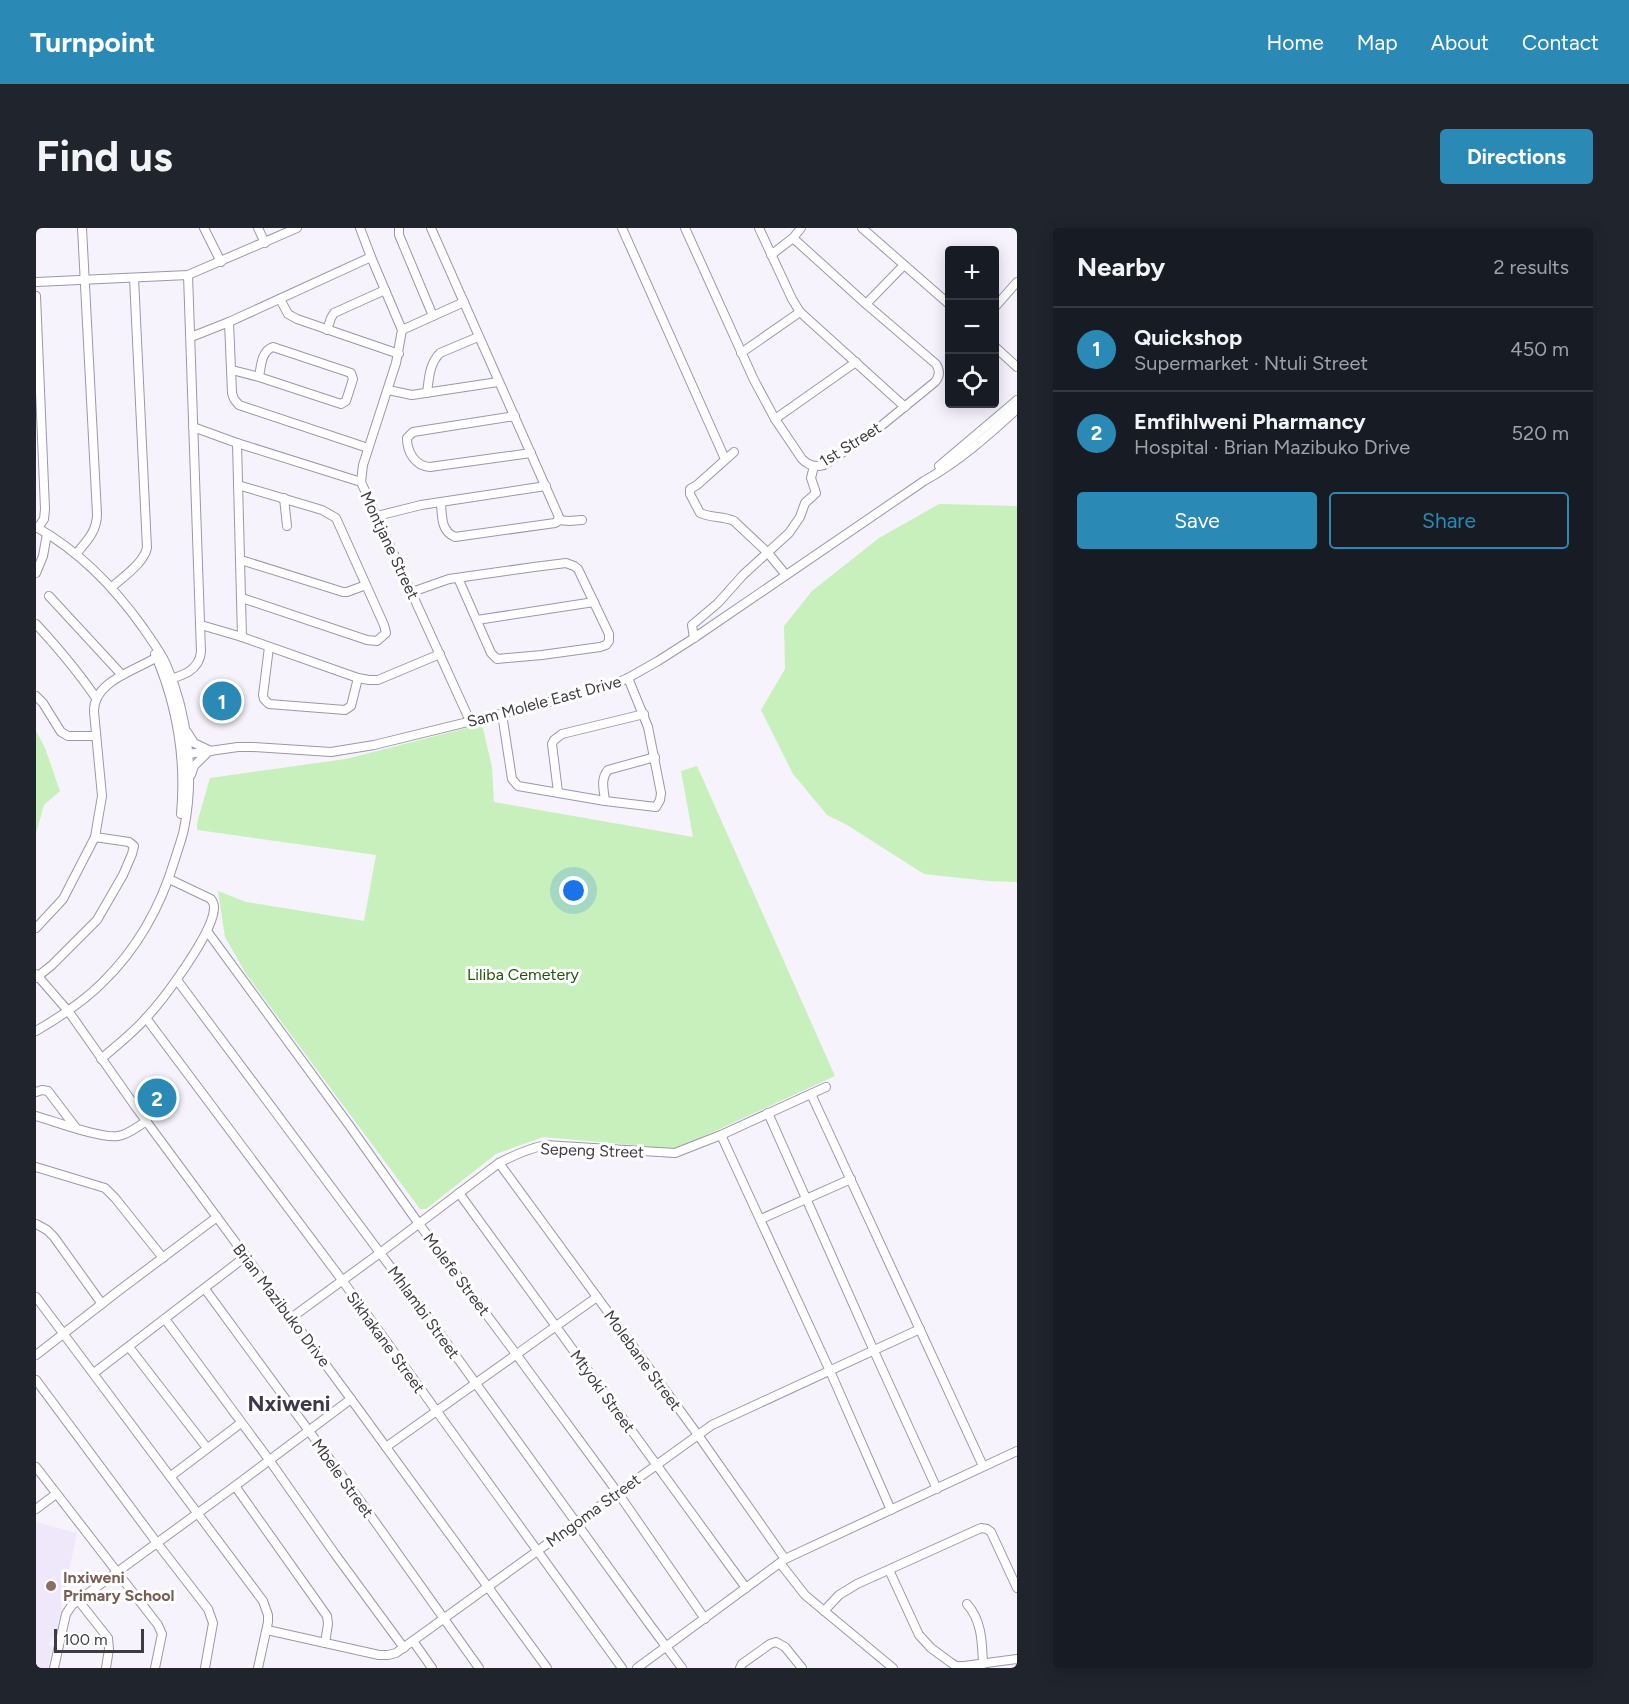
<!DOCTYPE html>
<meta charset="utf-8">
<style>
:root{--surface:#171b24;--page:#20242c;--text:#f1f3f6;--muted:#9ea1a6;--line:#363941;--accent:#2a8ab5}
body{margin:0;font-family:Figtree,sans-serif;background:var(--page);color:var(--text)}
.controls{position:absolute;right:18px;top:18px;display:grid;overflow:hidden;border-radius:6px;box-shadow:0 3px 15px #0003}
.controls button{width:54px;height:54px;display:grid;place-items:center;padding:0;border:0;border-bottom:2px solid var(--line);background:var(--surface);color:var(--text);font:30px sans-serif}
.scale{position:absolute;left:18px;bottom:15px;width:90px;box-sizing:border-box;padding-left:6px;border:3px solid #3e3b44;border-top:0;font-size:16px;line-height:21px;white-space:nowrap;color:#3e3b44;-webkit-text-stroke:4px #fff;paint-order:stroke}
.you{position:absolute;left:538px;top:663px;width:21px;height:21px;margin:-15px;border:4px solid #fff;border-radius:50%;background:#1a73e8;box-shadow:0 0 0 9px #1a73e833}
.badge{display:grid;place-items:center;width:39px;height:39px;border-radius:50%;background:var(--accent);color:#fff;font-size:20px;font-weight:700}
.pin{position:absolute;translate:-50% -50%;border:3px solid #fff;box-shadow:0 2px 6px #0006}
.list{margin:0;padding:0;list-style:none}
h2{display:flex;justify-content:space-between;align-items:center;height:78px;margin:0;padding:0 24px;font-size:26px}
h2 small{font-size:20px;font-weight:400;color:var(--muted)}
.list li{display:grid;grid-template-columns:39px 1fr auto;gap:18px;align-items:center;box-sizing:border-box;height:84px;padding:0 24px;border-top:2px solid var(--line)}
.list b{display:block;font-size:22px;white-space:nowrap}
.list p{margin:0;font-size:20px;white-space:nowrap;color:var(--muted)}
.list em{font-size:20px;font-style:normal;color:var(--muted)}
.actions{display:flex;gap:12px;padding:18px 24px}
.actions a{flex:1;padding:14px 0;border:2px solid var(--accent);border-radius:6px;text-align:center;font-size:21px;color:var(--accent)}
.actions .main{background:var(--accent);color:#fff}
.icon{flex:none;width:33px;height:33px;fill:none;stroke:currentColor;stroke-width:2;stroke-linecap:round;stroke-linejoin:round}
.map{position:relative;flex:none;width:981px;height:1440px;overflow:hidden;border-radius:6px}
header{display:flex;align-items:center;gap:36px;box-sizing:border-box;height:84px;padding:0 30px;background:var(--accent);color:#fff}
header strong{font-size:28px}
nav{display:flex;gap:33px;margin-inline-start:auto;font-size:21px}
.intro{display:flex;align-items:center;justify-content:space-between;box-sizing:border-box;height:144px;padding:0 36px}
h1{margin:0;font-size:42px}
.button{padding:15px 27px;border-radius:6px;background:var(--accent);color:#fff;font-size:21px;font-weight:700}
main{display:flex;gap:36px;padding:0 36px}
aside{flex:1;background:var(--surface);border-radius:6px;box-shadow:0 3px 15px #0003}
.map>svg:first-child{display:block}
.built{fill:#eee8fa}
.green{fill:#c7f0bc}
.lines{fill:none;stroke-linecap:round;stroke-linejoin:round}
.minor-casing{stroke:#9d96ac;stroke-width:10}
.minor{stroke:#fff;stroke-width:8}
.education-dot{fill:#8d6e63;stroke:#fff;stroke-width:2}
.labels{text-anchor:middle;stroke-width:6;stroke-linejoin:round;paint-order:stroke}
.street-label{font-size:16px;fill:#3e3b44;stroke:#fff}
.park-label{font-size:16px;fill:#1c5607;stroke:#fff}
.education-label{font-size:16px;font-weight:bold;fill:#785e54;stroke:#fff;text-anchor:start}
.district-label{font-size:22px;font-weight:bold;fill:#3d3749;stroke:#fff}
</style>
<header>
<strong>Turnpoint</strong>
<nav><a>Home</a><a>Map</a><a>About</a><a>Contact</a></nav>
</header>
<div class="intro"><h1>Find us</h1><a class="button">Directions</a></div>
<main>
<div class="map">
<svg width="981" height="1440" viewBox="0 0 981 1440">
<rect width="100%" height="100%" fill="#f6f3fd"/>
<!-- built -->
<path class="built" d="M0,1294l41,11 -22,105 -4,2 -2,4 3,4 -4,20h-12z"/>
<!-- green -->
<g class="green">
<path d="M903,276l78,2v376l-28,-1 -65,-7 -77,-49 -20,-10 -34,-41 -32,-64 24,-41 -1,-43 28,-35 67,-53z"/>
<path d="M446,496l10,43 2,35 199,35 -12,-66 16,-5 138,310 -159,73 -133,-12 -47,17 -70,55h-6l-174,-235 -21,-37 -7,-46 28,11 118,19 12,-66 -179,-25v-7l13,-45 136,-19z"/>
<path d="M0,503l9,17 15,43 -16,14 -8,28z"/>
</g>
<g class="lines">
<!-- minor casing -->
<g class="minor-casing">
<g id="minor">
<path d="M168,0l17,34"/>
<path d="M222,0l7,15"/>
<path d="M324,0l11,29 31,73 -6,33 -33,102 -2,17 109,239"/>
<path d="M363,0v7l34,81"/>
<path d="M395,0l128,289 -2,5 -2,1 -100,14c-14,-6 -13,-20 -14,-34"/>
<path d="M586,0l103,231"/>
<path d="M649,0l69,152 21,39 27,40c7,7 13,8 22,6l57,-39 54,-44c5,-6 5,-12 1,-18l-70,-60 -73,-66"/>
<path d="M723,0l33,71 8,13 105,95"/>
<path d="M826,0l88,77"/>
<path d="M735,27l22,-17 8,-10"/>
<path d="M0,54l152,-7 109,-47"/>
<path d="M0,68l9,213 -1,10 -6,9"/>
<path d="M244,71l8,15 9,5 102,35"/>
<path d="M830,76l38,-39"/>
<path d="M958,80l23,-26"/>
<path d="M193,94l3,71 2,6 5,6 129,43"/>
<path d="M291,102l4,-12 3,-5 51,-23"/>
<path d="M366,102l62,-28"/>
<path d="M155,109l38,-15 142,-65"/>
<path d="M958,118l23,21"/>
<path d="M705,125l59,-41"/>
<path d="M196,142l27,7 82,27 5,-3 7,-22 -2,-6 -78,-26c-12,4 -12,20 -14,30"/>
<path d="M352,162l24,5 86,-13"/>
<path d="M391,165c2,-14 2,-29 13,-40l38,-16"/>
<path d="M479,188l-102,16 -6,6c0,14 8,28 23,29l101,-14"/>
<path d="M739,191l81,-57"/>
<path d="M157,199l44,16 124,39"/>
<path d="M201,215l5,194"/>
<path d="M698,224l-37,33 -7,4v5l10,19c11,5 23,3 34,8l34,32 18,22"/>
<path d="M903,238l78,-66"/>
<path d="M202,257l84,25 14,8 48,107 2,8 -9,8 -10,-1 -125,-42"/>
<path d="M248,270l3,28"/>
<path d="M341,288l44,-11 125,-19"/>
<path d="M522,292l11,1 13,-1"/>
<path d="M0,299c45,25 79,61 108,102 8,12 16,22 22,35 22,50 29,111 18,165 -2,10 -6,20 -9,30 -14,47 -38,90 -73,124 -20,20 -42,34 -66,48"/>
<path d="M40,326c11,-13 21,-23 21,-40l-15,-286"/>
<path d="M205,332l102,32h4l19,-7"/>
<path d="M0,345l7,-17 4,-22"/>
<path d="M76,359c12,-11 31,-23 35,-39l-13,-270"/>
<path d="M376,364l37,-13 85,-12 32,-4 8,3 4,3 31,65v7l-3,4 -6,2 -58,8 -45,4 -6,-6 -33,-75"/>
<path d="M13,368l73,79"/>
<path d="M441,392l117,-18"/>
<path d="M0,396c23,25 41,46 60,74"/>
<path d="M165,397l41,12 116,41 11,2h9l62,-26"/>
<path d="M658,410l-2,-13 26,-22 25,-28 46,-42 11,-16 5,-14 11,-10 -5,-15 3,-12"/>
<path d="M233,419l-6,48 1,4 5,5 76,6 6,-4 7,-28"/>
<path d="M119,426c22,51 31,105 26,160"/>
<path d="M130,452c16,-4 33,-9 35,-28l-13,-377"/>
<path d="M0,468l7,7 18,29 7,4h28"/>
<path d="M466,486l10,65 6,7 87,15 51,6 4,-7 1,-7 -13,-66 -20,-49"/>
<path d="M151,504l7,11 17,8"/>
<path d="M145,527l57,-8h15l78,5 43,-7 187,-46 51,-14 16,-7 30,-17 36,-23 230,-157c34,-19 64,-45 93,-72"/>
<path d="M155,547l3,-9 14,-14"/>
<path d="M522,564l-6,-48 2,-4 8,-6 82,-20"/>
<path d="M569,573c-1,-11 -5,-22 3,-31l47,-13"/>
<path d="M0,700l27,-29 32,-62 7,-41 -8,-84c-1,-31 41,-41 63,-55"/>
<path d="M171,703l142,194 70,99 97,130 102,139 87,126"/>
<path d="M0,746l33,38 66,94 216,293 196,269"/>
<path d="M0,750l16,-13 45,-45 26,-45 9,-21 2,-8 -5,-4 -34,-5"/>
<path d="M141,752l253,340 220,305 32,43"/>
<path d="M110,790l196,262 280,388"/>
<path d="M65,831c15,-13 32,-26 45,-41 17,-18 69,-87 68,-111 0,-4 -1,-4 -3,-8l-42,-20"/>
<path d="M0,864l6,-2 6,1 28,37"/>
<path d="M775,866l172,372"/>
<path d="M732,885l106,238 63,138"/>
<path d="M0,888c18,5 65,23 82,20 10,-1 20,-10 29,-15"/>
<path d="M685,907l109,236 61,139"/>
<path d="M463,935l199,272 87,124"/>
<path d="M0,939l69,21 10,10 48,60"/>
<path d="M423,965l287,395"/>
<path d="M725,991l90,-40"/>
<path d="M0,996l11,6 7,7 48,67"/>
<path d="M169,1061l156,213 118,166"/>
<path d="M0,1069l227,304 5,14v7l-10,46"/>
<path d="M255,1090l89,-65 119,-90c15,-8 29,-14 46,-18l130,8 46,-18 105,-48"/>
<path d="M129,1091l105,142 65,93 69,94"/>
<path d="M93,1119l78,101"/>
<path d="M0,1127l81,-63 100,-75"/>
<path d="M58,1145l151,-116"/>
<path d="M0,1152l121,163 51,66 5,14 -8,45"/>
<path d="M350,1219l211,-150"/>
<path d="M0,1239l122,158 4,9 -7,34"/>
<path d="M135,1248l70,-53"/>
<path d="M199,1258l92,130 1,8 -3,19"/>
<path d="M0,1281l20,-15"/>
<path d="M744,1335l25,32 88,73"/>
<path d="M853,1342l30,65 12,13 19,14 6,4h8l53,-7"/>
<path d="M42,1372l30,38 1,11 -3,19"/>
<path d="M931,1376c15,17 15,38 16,60"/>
<path d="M788,1383l15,-16 18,-11 124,-56 6,1 4,3 26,56"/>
<path d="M231,1402l112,25h9l8,-2 316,-228 208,-96"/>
<path d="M377,1413l19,27"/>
<path d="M18,1440l12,-54 6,-9 163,-119 116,-87"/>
<path d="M601,1440l148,-109 232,-108"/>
<path d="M704,1440l2,-4 28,-20 6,-2 9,5 17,21"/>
</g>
</g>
<!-- minor -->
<use href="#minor" class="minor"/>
</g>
<!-- markers -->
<circle class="education-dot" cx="15" cy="1358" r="6"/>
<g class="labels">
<!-- street labels -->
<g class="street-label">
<text transform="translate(814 216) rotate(-32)" y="6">1st Street</text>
<text transform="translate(354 317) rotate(65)" y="6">Montjane Street</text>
<text transform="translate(508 473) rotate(-15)" y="6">Sam Molele East Drive</text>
<text transform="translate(556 922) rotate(2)" y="6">Sepeng Street</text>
<text transform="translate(421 1046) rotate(53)" y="6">Molefe Street</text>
<text transform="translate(246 1077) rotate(53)" y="6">Brian Mazibuko Drive</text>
<text transform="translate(388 1084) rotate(54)" y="6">Mhlambi Street</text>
<text transform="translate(350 1114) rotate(54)" y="6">Sikhakane Street</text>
<text transform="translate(607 1132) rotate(54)" y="6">Molebane Street</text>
<text transform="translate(567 1163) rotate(54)" y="6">Mtyoki Street</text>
<text transform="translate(307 1250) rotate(54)" y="6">Mbele Street</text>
<text transform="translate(557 1282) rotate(-36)" y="6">Mngoma Street</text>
</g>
<!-- park labels -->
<g class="park-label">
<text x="487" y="752">Liliba Cemetery</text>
</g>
<!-- education labels -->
<g class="education-label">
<text x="27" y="1355">Inxiweni<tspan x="27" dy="18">Primary School</tspan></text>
</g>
<!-- district labels -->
<g class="district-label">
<text x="253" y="1183">Nxiweni</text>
</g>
</g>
</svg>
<div class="controls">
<button>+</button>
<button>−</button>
<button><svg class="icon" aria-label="locate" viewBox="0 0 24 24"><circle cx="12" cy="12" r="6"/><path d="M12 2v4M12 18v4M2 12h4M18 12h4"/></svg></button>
</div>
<div class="scale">100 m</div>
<div class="you"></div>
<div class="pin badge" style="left:186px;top:473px">1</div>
<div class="pin badge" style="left:121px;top:870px">2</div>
</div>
<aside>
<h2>Nearby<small>2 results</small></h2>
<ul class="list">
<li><span class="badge">1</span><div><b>Quickshop</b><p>Supermarket · Ntuli Street</p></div><em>450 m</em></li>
<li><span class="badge">2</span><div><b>Emfihlweni Pharmancy</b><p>Hospital · Brian Mazibuko Drive</p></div><em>520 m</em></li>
</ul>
<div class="actions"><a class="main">Save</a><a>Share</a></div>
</aside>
</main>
